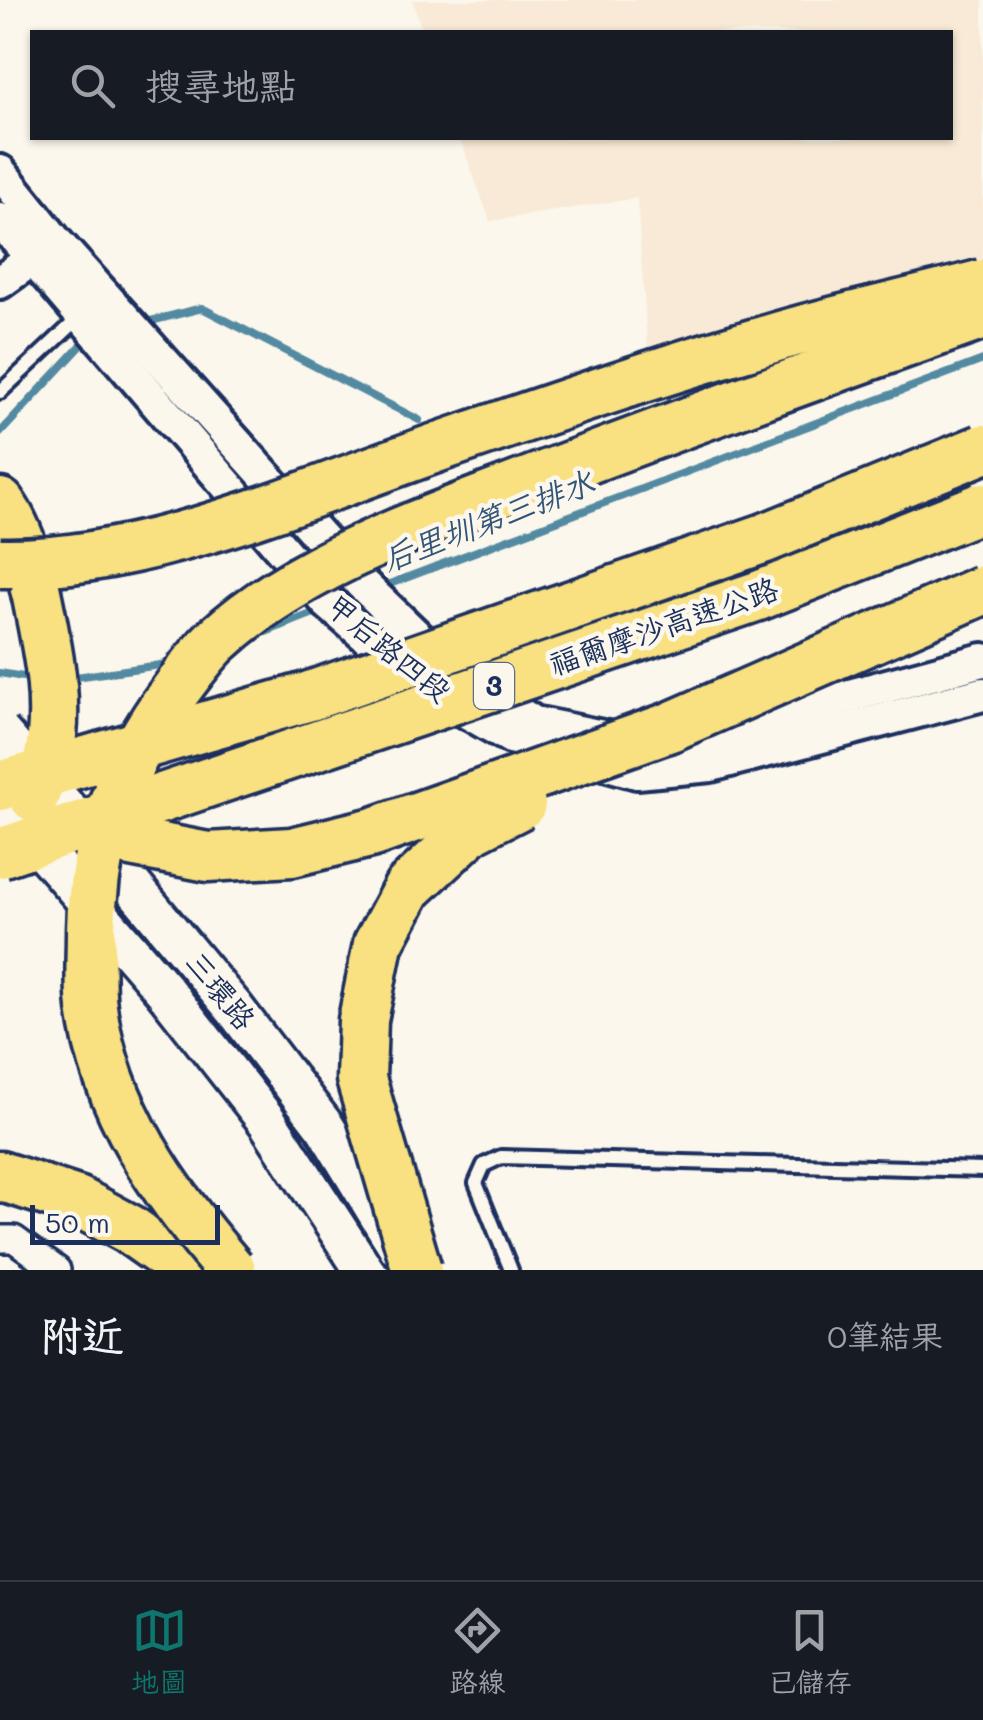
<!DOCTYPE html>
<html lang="zh-TW">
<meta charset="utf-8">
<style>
:root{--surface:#171b24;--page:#20242c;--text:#f1f3f6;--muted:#9ea1a6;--line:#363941;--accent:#0f766e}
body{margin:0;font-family:Mali,"LXGW WenKai TC",sans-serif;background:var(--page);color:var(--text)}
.scale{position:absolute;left:30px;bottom:25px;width:190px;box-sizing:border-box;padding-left:10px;border:5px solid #1b2f5e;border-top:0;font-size:28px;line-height:35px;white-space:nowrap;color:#1b2f5e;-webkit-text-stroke:8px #fbf7ec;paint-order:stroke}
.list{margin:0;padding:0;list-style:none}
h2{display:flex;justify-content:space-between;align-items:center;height:130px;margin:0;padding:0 40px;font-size:42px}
h2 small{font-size:32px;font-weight:400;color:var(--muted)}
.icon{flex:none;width:55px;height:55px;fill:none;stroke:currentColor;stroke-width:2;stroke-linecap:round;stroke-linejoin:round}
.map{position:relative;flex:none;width:983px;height:1270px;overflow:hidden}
.search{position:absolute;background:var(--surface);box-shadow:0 2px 8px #0004;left:30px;right:30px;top:30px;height:110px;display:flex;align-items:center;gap:25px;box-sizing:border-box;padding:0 35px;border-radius:0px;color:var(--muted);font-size:38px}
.sheet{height:310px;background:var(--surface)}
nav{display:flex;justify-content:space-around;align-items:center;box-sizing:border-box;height:140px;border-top:2px solid var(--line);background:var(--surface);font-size:28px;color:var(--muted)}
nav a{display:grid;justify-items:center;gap:5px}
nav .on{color:var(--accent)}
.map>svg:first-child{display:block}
.built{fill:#f8ead6}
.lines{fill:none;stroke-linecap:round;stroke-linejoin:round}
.stream{stroke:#528aa2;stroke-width:8}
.service-casing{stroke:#1b2f5e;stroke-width:20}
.minor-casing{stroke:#1b2f5e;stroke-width:32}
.tertiary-casing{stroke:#1b2f5e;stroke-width:40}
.secondary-casing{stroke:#1b2f5e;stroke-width:45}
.motorway-casing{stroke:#1b2f5e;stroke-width:55}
.service{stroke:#fbf7ec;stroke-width:12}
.minor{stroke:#fbf7ec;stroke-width:25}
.tertiary{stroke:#fbf7ec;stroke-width:32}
.secondary{stroke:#fbf7ec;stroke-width:38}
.motorway{stroke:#f9e181;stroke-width:48}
.secondary-bridge-casing{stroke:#1b2f5e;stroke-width:45;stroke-linecap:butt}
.motorway-bridge-casing{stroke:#1b2f5e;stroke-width:55;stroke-linecap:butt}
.secondary-bridge{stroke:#fbf7ec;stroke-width:38}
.motorway-bridge{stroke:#f9e181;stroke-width:48}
.labels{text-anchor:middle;stroke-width:9;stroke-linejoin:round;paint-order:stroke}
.shield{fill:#fbf7ec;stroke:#5e6b89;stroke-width:2.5}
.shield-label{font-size:28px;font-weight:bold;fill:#1b2f5e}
.street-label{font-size:30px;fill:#1b2f5e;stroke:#fbf7ec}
.water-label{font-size:32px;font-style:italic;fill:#32557a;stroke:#fbf7ec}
</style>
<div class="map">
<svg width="983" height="1270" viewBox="0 0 983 1270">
<rect width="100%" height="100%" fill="#fbf7ec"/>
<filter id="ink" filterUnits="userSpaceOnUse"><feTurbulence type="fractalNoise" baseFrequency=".01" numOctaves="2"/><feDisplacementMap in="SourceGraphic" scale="20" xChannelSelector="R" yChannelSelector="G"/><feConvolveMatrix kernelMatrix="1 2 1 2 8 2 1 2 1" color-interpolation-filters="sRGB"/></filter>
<g filter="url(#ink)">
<!-- built -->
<path class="built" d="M412,0h571v271l-335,82 -11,-155 -147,23 -30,-83h490v-106h-527z"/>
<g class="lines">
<!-- stream -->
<g class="stream">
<path d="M143,323l59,-15 217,112"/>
<path d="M0,433l90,-97"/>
<path d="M379,588l604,-228"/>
<path d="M258,635l66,-26"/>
<path d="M0,673l35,6"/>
<path d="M69,678l105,-15"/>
</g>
<!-- service casing -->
<g class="service-casing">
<g id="service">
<path d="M0,392l80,-75"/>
<path d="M511,1270l-35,-87 8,-18 17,-8 482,13"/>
</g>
</g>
<!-- minor casing -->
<g class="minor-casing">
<path id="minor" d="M0,1239h14l43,31"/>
</g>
<!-- tertiary casing -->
<g class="tertiary-casing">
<g id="tertiary">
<path d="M0,172l56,70 306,342 94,90 78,49 98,20 99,-8 108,-36 144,-39"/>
<path d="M0,220l328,383 99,86 84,48 126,35 74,-7 272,-71"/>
<path d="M0,282l49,-35"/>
</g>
</g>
<!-- secondary casing -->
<g class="secondary-casing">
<path id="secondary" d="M89,834l145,174 91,119 73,120"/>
</g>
<!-- motorway casing -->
<g class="motorway-casing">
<g id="motorway">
<path d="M0,503c19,26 27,59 36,89"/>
<path d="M0,1176l77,25 52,28 58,41"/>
</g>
</g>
<!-- service -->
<use href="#service" class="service"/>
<!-- minor -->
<use href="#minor" class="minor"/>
<!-- tertiary -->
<use href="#tertiary" class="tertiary"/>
<!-- secondary -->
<use href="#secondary" class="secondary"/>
<!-- motorway -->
<use href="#motorway" class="motorway"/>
<!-- secondary-bridge casing -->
<g class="secondary-bridge-casing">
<g id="secondary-bridge">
<path d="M0,732l89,102"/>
<path d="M0,801l164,189 103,131 97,149"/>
</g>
</g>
<!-- motorway-bridge casing -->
<g class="motorway-bridge-casing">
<g id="motorway-bridge">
<path d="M0,563c152,3 317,-75 459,-123 103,-35 206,-71 311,-101 70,-21 142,-36 213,-55"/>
<path d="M0,786l310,-90 455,-158 218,-89"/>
<path d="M34,797c4,-12 11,-25 14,-37 13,-55 -1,-114 -12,-168"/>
<path d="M89,834l119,23 84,-5 82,-20 296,-105 313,-137"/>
<path d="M0,853l758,-257 225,-89"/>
<path d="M231,1270c-66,-77 -126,-160 -139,-263 -3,-25 -1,-51 -1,-77 1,-93 34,-176 91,-248 11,-14 22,-30 35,-42 83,-77 211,-119 316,-160 149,-57 299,-111 450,-165"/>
<path d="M417,1270l-56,-191 2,-59 15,-76 30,-56 64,-59 49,-25"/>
</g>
</g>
<!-- secondary-bridge -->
<use href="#secondary-bridge" class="secondary-bridge"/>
<!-- motorway-bridge -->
<use href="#motorway-bridge" class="motorway-bridge"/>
</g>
</g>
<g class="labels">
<!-- shield labels -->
<rect class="shield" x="474" y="663" width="40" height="46" rx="8"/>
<g class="shield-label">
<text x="494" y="696">3</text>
</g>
<!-- street labels -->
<g class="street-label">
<text transform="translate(664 627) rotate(-19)" y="10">福爾摩沙高速公路</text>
<text transform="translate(388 649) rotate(39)" y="10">甲后路四段</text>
<text transform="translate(220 991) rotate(51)" y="10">三環路</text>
</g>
<!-- water labels -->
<g class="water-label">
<text transform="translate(488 521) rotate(-21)" y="11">后里圳第三排水</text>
</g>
</g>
</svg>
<div class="scale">50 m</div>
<div class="search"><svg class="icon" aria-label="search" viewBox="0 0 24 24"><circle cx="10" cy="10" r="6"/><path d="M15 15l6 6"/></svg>搜尋地點</div>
</div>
<section class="sheet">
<h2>附近<small>0筆結果</small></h2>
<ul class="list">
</ul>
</section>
<nav>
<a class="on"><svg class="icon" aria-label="map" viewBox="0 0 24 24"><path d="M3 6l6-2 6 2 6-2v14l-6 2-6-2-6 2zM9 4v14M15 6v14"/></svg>地圖</a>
<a><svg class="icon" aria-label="directions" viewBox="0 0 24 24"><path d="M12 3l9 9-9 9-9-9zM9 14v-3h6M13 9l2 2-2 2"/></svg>路線</a>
<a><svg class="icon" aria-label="saved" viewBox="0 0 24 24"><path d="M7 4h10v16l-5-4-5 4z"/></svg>已儲存</a>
</nav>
